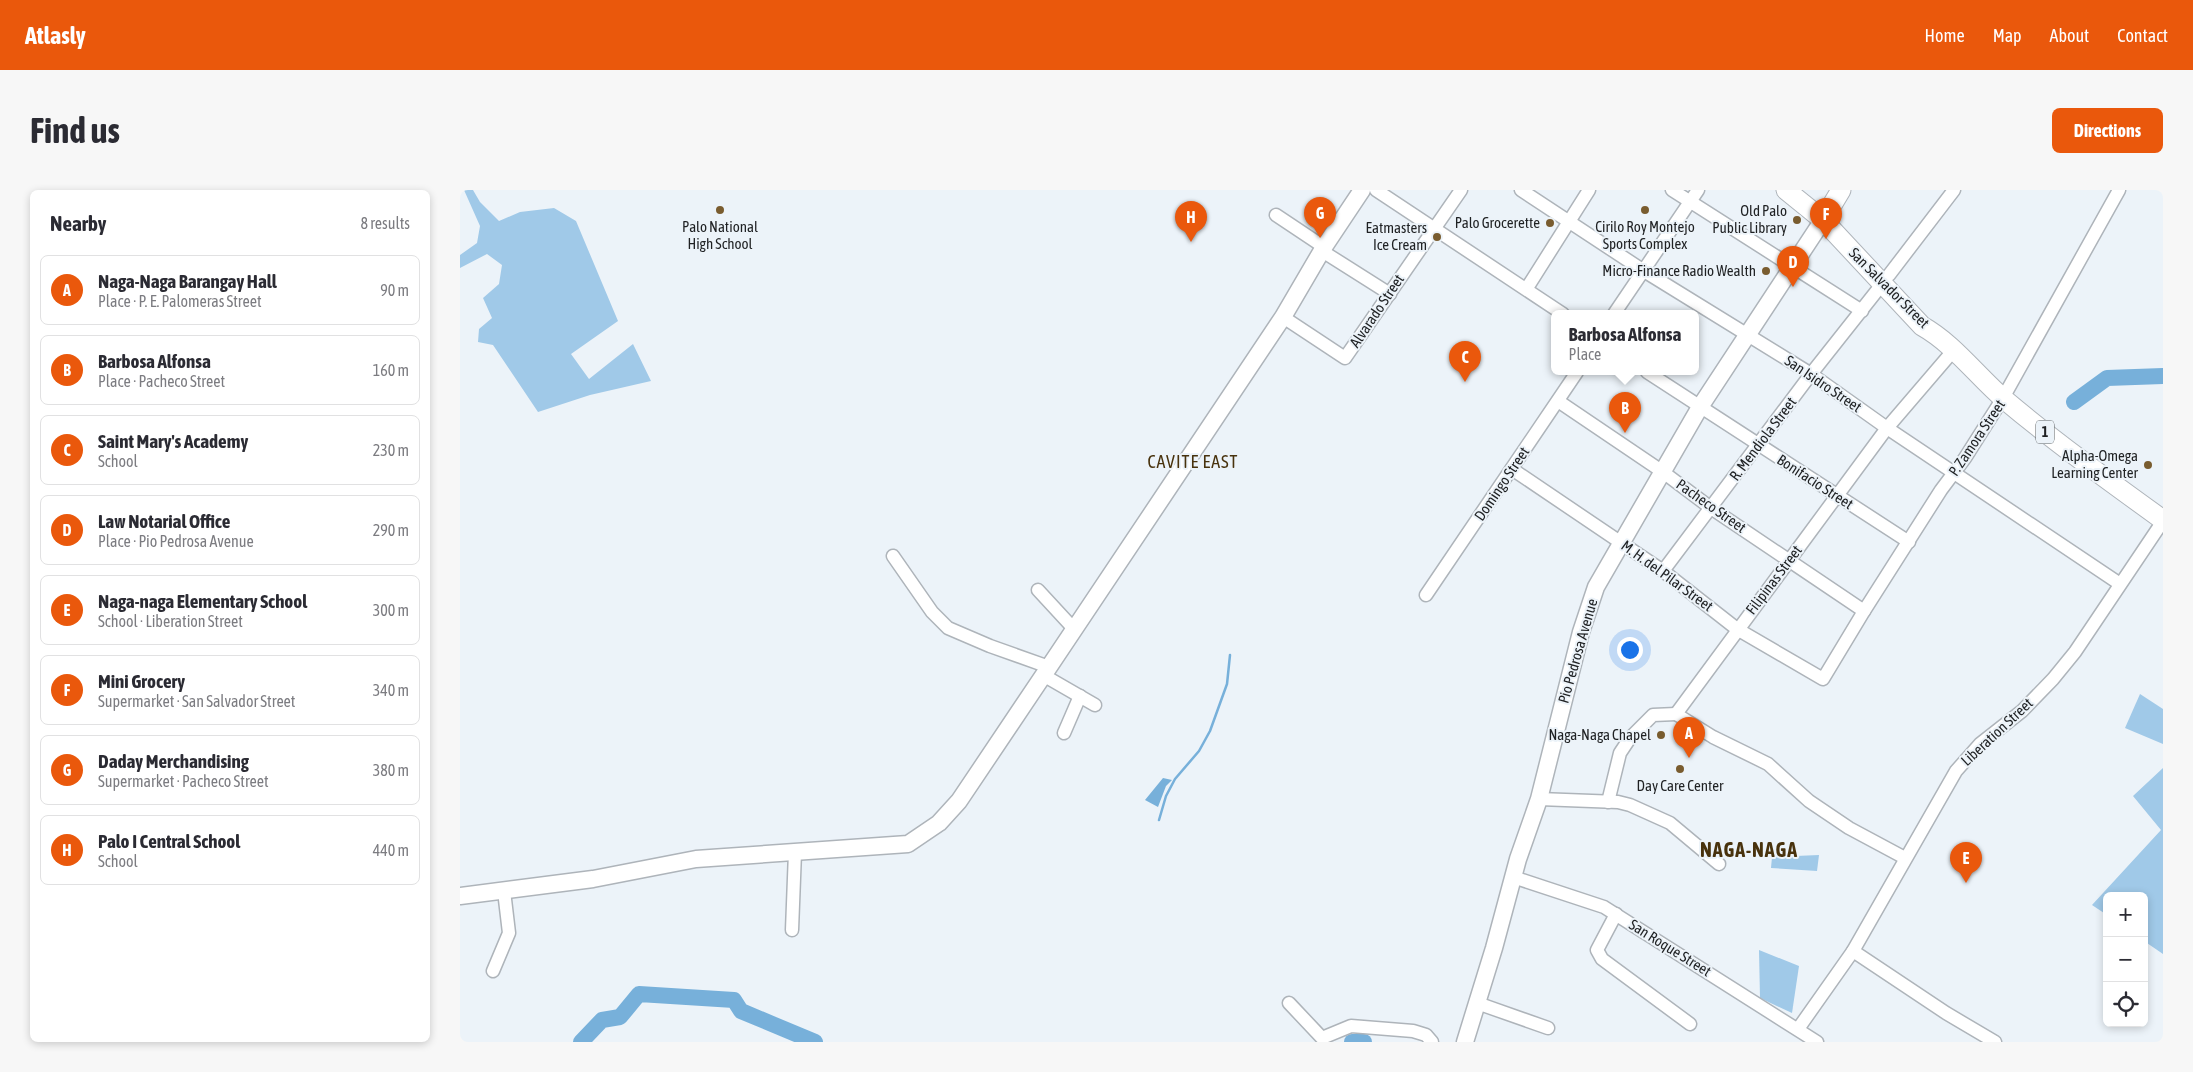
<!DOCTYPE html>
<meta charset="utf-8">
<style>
:root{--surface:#fff;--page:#f7f7f7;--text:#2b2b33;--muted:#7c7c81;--line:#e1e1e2;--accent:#ea580c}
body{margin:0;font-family:"Asap Condensed",sans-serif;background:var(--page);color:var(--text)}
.controls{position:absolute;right:15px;bottom:15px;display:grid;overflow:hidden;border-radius:8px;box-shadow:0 2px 8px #0003}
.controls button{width:45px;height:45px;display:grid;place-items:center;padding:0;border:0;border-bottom:1px solid var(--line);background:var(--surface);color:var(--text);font:25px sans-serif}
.you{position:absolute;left:1169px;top:459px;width:18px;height:18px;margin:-12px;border:4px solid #fff;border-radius:50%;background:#1a73e8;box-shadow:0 0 0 8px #1a73e833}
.badge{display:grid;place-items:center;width:32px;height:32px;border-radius:50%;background:var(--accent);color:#fff;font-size:16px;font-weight:700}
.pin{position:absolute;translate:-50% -41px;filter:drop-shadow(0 1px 2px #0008)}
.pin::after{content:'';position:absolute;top:26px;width:18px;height:15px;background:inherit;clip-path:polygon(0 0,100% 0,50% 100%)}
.popup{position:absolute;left:1091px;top:120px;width:148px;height:65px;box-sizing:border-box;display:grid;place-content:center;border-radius:8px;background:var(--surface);filter:drop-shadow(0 1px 4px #0005);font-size:16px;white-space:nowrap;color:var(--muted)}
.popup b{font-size:19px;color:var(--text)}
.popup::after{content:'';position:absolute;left:50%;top:100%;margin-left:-10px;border:10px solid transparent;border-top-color:var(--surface)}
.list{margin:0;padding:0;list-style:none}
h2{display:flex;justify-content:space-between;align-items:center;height:65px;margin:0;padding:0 20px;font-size:21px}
h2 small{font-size:16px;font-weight:400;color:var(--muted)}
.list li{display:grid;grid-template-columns:32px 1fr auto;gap:15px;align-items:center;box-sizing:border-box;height:70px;margin:0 10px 10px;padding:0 10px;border:1px solid var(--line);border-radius:8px}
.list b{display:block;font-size:19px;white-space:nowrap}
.list p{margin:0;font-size:16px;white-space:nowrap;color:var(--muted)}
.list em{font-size:16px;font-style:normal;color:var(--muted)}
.icon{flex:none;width:28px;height:28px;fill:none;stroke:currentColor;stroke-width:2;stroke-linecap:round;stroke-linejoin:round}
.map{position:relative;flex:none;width:1703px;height:852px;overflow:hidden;border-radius:8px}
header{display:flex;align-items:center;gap:30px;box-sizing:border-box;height:70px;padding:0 25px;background:var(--accent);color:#fff}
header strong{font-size:24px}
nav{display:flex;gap:28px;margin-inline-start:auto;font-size:18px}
.intro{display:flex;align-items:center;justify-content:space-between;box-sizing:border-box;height:120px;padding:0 30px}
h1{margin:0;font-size:35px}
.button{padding:12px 22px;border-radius:8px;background:var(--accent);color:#fff;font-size:18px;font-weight:700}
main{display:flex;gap:30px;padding:0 30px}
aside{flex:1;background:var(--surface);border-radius:8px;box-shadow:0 2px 8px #0003}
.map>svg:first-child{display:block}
.green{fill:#a0c9e8}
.water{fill:#77b0da}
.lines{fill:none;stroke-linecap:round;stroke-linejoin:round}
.stream{stroke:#77b0da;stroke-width:2.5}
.river{stroke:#77b0da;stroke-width:16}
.minor-casing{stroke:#aeb4ba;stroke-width:15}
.major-casing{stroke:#aeb4ba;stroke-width:19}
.highway-casing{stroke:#aeb4ba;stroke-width:21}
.minor{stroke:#fff;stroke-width:12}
.major{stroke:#fff;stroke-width:16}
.highway{stroke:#fff;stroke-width:19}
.poi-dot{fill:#795c2f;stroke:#ecf3f9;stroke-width:2}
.labels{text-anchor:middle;stroke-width:4;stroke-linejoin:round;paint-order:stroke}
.shield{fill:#ecf3f9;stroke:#5c6063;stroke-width:1}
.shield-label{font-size:14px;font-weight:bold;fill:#1f2123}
.poi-label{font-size:15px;fill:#1f2123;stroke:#ecf3f9;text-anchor:end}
.street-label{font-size:15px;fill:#1f2123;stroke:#ecf3f9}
.quarter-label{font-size:18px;letter-spacing:1px;fill:#48320d;stroke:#ecf3f9}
.district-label{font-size:20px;font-weight:bold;letter-spacing:1px;fill:#48320d;stroke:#ecf3f9}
</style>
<header>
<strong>Atlasly</strong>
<nav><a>Home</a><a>Map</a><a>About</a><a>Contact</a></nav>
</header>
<div class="intro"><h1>Find us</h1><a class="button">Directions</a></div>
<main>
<aside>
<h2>Nearby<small>8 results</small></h2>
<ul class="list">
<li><span class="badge">A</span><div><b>Naga-Naga Barangay Hall</b><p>Place · P. E. Palomeras Street</p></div><em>90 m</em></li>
<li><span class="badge">B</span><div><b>Barbosa Alfonsa</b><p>Place · Pacheco Street</p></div><em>160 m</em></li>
<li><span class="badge">C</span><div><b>Saint Mary's Academy</b><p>School</p></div><em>230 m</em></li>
<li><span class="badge">D</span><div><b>Law Notarial Office</b><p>Place · Pio Pedrosa Avenue</p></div><em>290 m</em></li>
<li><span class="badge">E</span><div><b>Naga-naga Elementary School</b><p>School · Liberation Street</p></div><em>300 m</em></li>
<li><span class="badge">F</span><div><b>Mini Grocery</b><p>Supermarket · San Salvador Street</p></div><em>340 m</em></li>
<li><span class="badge">G</span><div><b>Daday Merchandising</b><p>Supermarket · Pacheco Street</p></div><em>380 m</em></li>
<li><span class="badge">H</span><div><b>Palo I Central School</b><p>School</p></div><em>440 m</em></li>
</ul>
</aside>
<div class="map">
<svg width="1703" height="852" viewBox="0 0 1703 852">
<rect width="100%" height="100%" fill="#ecf3f9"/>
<!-- green -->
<g class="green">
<path d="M4,0h9l7,12 19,19 21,-9 34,-4 22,13 42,100 -47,33 18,25 44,-35 18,37 -61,14 -52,17 -45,-67 -15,-3 1,-13 13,-11 -9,-20 16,-14 3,-19 -15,-11 -27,14v-13l17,-12 3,-17z"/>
<path d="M1680,504l23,15v35l-38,-16z"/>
<path d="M1703,578v186l-19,-13v-45h-37v19l-15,-10 69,-75 -28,-34z"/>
<path d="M1359,665l-2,16 -46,-3 1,-11z"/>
<path d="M1299,760l40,16 -7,47 -32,-15z"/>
</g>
<!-- water -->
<path class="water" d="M703,588l9,2 -6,6 -8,21 -13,-7z"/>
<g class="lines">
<!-- stream -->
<path class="stream" d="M699,630l7,-24 9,-17 24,-28 11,-20 17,-47 3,-29"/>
<!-- river -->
<g class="river">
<path d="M1614,212l33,-24 56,-2"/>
<path d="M121,852l21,-22 18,-3 19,-23 95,6 7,11 74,31"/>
<path d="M892,852h12"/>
</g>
<!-- minor casing -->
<g class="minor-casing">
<g id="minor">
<path d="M916,0l187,124"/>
<path d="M1061,0l123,81 167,103 76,54 233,156"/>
<path d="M1212,0l190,121"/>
<path d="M816,25l48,32"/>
<path d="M862,61l68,43"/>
<path d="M1429,85l65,-85"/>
<path d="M1067,98l62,-98"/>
<path d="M1154,124l84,-124"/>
<path d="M823,127l62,41 116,-168"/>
<path d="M1187,182l262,170"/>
<path d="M1098,211l105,71 48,36 153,103"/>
<path d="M1052,279l151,102 74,58 86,50 41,-68 77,-121 24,-32 38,-60 116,-208"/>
<path d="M433,366l39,56 16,16 42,18 59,21"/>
<path d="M1203,381l148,-197 72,-91"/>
<path d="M578,400l36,39"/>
<path d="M966,405l151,-223"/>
<path d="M583,485l52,30"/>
<path d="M1216,524l211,-286 66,-77"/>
<path d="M1216,524l37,23 55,27 41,37 40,27 56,30"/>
<path d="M604,543l16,-37"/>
<path d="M1079,609l79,3 12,3 40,18 49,41"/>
<path d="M1148,612l12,-49 10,-15 23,-23 23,-1"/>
<path d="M1053,687l91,30 213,135"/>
<path d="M1156,724l-19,36 5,9 88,65"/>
<path d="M332,740l3,-78"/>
<path d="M1393,761l93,62 49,29"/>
<path d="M33,781l16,-38 -5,-42"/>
<path d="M829,813l33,35 29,-12 62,5 13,4 6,7"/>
<path d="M1017,813l71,25"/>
<path d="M1338,839l55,-78 103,-180 24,-27 42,-33 31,-32 22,-27 88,-131"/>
</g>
</g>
<!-- major casing -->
<g class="major-casing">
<g id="major">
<path d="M0,706l133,-17 103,-20 212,-15 31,-21 20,-22 90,-134 234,-350 41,-70 38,-57"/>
<path d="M1005,852l29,-94 24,-89 21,-60 42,-167 15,-45 104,-180 123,-187"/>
</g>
</g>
<!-- highway casing -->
<g class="highway-casing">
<g id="highway">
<path d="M1326,0l37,30 99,106c32,18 55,50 83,74 50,42 104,81 158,120"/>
<path d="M1363,30l18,-30"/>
</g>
</g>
<!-- minor -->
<use href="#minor" class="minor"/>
<!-- major -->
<use href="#major" class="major"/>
<!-- highway -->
<use href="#highway" class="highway"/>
</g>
<!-- markers -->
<g class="poi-dot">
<circle cx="260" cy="20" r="5"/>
<circle cx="1185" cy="20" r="5"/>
<circle cx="1337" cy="30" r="5"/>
<circle cx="1090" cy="33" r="5"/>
<circle cx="977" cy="47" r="5"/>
<circle cx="1306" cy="81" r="5"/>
<circle cx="1688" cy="275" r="5"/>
<circle cx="1201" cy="545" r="5"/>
<circle cx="1220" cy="579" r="5"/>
</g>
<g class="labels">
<!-- shield labels -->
<rect class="shield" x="1576" y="230.5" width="18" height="23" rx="4"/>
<g class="shield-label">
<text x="1585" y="247">1</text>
</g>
<!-- poi labels -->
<g class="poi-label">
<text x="1327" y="26">Old Palo<tspan x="1327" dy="17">Public Library</tspan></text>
<text x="1080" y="38">Palo Grocerette</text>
<text x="260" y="42" text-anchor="middle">Palo National<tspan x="260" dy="17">High School</tspan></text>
<text x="1185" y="42" text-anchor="middle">Cirilo Roy Montejo<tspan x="1185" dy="17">Sports Complex</tspan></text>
<text x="967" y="43">Eatmasters<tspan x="967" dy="17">Ice Cream</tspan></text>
<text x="1296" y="86">Micro-Finance Radio Wealth</text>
<text x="1678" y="271">Alpha-Omega<tspan x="1678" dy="17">Learning Center</tspan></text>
<text x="1191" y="550">Naga-Naga Chapel</text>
<text x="1220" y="601" text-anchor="middle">Day Care Center</text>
</g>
<!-- street labels -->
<g class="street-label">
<text transform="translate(1429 98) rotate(45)" y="5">San Salvador Street</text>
<text transform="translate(917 121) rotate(-56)" y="5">Alvarado Street</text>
<text transform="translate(1363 194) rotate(34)" y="5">San Isidro Street</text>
<text transform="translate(1517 248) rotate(-56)" y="5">P. Zamora Street</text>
<text transform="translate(1303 249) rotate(-53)" y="5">R. Mendiola Street</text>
<text transform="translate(1355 292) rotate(33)" y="5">Bonifacio Street</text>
<text transform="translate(1042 294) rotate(-56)" y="5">Domingo Street</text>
<text transform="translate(1251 316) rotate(35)" y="5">Pacheco Street</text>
<text transform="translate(1207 386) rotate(36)" y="5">M. H. del Pilar Street</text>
<text transform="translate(1314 390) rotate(-53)" y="5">Filipinas Street</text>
<text transform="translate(1118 461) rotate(-74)" y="5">Pio Pedrosa Avenue</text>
<text transform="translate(1537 542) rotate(-43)" y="5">Liberation Street</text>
<text transform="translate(1210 758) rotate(32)" y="5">San Roque Street</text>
</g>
<!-- quarter labels -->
<g class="quarter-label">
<text x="733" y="278">CAVITE EAST</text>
</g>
<!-- district labels -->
<g class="district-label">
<text x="1289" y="667">NAGA-NAGA</text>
</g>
</g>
</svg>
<div class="controls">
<button>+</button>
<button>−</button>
<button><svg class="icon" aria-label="locate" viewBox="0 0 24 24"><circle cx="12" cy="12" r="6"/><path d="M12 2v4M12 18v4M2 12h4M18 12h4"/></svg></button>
</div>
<div class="you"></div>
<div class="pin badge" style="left:1229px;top:568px">A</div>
<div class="pin badge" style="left:1165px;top:243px">B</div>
<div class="popup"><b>Barbosa Alfonsa</b>Place</div>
<div class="pin badge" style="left:1005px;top:192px">C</div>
<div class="pin badge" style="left:1333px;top:97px">D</div>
<div class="pin badge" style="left:1506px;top:693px">E</div>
<div class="pin badge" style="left:1366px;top:49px">F</div>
<div class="pin badge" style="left:860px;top:48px">G</div>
<div class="pin badge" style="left:731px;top:52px">H</div>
</div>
</main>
